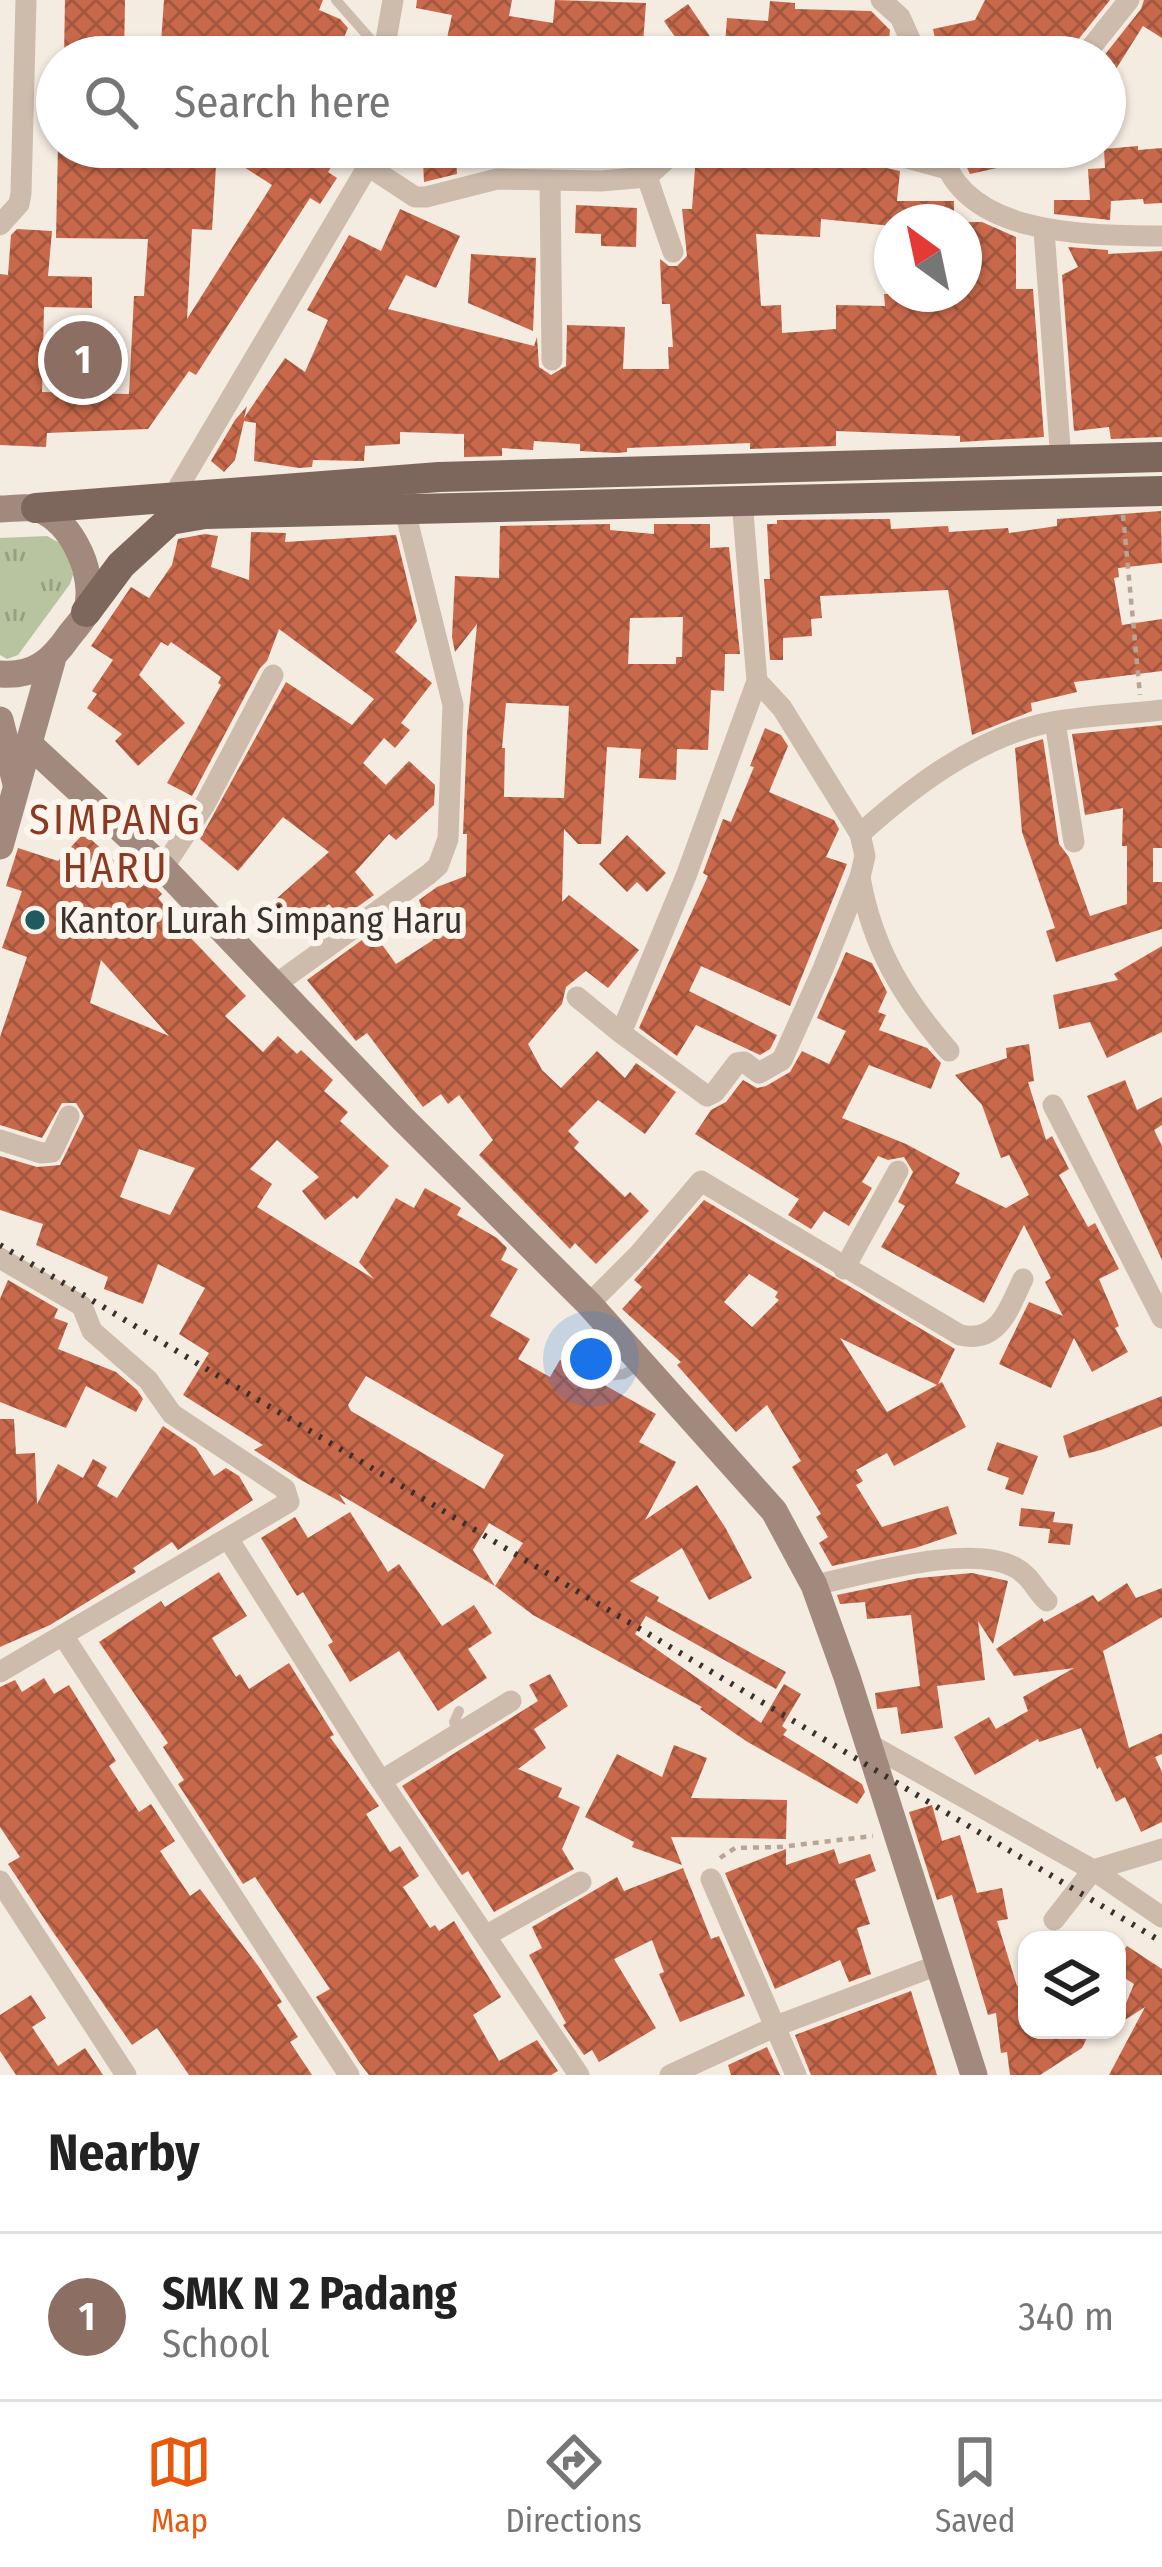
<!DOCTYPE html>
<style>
:root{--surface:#fff;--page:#f2f2f2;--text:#222;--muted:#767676;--line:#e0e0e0;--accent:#ea580c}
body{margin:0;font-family:"Fira Sans Condensed",sans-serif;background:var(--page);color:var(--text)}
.controls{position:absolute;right:36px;bottom:36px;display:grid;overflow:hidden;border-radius:24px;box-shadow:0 3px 9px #0004}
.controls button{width:108px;height:108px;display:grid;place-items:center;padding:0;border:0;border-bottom:3px solid var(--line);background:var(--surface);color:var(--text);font:60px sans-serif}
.compass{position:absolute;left:874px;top:204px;width:108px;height:108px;border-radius:50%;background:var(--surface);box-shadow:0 3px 9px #0004;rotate:327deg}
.you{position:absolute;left:591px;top:1359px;width:42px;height:42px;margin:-30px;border:9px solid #fff;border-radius:50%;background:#1a73e8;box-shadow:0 0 0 18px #1a73e833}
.badge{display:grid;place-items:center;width:78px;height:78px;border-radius:50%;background:var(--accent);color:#fff;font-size:39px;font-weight:700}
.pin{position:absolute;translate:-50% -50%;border:6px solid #fff;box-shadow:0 3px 12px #0006}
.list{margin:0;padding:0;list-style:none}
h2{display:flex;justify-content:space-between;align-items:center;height:156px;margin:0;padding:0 48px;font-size:51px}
h2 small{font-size:39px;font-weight:400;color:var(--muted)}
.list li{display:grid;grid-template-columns:78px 1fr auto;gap:36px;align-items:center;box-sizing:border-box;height:168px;padding:0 48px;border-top:3px solid var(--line)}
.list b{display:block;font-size:45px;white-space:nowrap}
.list p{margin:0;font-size:39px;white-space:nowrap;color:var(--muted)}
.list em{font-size:39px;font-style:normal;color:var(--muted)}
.icon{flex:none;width:66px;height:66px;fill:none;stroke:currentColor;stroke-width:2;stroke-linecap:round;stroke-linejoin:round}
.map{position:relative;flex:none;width:1162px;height:2075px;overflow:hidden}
.search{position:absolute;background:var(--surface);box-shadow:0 3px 9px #0004;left:36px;right:36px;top:36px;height:132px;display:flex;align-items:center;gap:30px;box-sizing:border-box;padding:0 42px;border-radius:66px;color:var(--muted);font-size:45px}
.sheet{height:324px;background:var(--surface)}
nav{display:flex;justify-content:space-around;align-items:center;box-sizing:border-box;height:168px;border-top:3px solid var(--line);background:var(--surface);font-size:33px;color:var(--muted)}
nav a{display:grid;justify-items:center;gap:6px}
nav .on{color:var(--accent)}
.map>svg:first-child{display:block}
.park{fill:url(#park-tufts)}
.building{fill:url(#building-cross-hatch);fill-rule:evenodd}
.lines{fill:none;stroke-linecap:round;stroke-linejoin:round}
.path{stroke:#b9a596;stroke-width:4.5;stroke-dasharray:6 6;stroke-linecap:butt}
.lane{stroke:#cdbbac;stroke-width:10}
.street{stroke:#cdbbac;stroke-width:21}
.secondary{stroke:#a18a7d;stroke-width:27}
.primary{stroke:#7d675c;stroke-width:30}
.rail{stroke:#3b302b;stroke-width:6;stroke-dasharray:3 9;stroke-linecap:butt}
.poi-dot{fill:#1f5a5e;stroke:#fbf5ee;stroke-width:4.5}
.labels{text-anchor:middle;stroke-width:12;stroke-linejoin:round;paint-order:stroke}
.poi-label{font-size:36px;fill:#3b302b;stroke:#fbf5ee;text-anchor:start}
.quarter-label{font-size:42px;letter-spacing:3px;fill:#8c3b22;stroke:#fbf5ee}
</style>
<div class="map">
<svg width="1162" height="2075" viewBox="0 0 1162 2075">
<defs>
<pattern id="park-tufts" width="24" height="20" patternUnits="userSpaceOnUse" patternTransform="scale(3)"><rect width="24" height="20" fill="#b8c4a0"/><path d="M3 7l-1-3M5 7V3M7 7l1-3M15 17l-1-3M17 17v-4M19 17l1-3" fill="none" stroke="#97a083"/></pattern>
<pattern id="building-cross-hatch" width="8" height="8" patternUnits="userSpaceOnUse" patternTransform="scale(3)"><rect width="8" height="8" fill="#c8694b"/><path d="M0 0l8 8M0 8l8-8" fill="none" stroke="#a4573f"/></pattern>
</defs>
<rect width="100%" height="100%" fill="#f4ebe1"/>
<!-- park -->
<path class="park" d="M47,536l18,10 8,29 -3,9 -52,71 -11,4 -7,-4v-117z"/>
<!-- building -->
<g class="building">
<path d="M65,0h60l-1,57h-60z"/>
<path d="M164,0h159l-4,10 21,9 8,9 -12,29h-176z"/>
<path d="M417,0h95l-3,16 44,7 2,-23 91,3 -4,54 -101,-8 -2,8h-96l9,-42 -36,-7z"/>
<path d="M985,0h125l-37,46 -4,11h-130l-6,-28 42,-9z"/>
<path d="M1144,0h18v38l-19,-12 -27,43 -13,-12 38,-48z"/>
<path d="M770,1l25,2v6l76,2 19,19 -2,22 -32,-1 -1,6h-166l-25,-36 24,-17 36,53 3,-39 41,3z"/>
<path d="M1138,146v4l24,-2v55l-18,1 -1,-5 -32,2 -1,19 -56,-6v-14h36l-2,-31 17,-1 -1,-19z"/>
<path d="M58,147h286l-16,25 9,6 -17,26 -10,-6 -114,177 -7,-4 -41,58 -101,4 -1,14 -46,-2v-171l8,1 3,-40 6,-6 35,2 -4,45 44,1v31l-48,-1 -2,85 87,2 5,-98h10l4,-57 -92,-1zM217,150l55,35 -85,134 5,-90 20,1z"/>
<path d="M556,147h86l2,12 -44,7 -45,-1z"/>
<path d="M741,147h81l20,5 -1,6 59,13 -3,30h57v21h-62v4l-71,-7 -1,18 -64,-3 5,72 20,-1 1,28 54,-4v-24l49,1 -1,-12h80l4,-72h14l34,15v52h17l11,148 -84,5v-6l-124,-5v15l-86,3v-6l-123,5v4l-11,1 -36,-2v-7l-46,-3 -1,9 -31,-2v8l-38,1v-23l-64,-2v12l-35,2 -1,15 -51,-1 -1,7 -13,1 -45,-7 2,-38 -12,-2 -9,39 -11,12 -13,-11 24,-41 12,-14 -3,12 41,-60 20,14 23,-52 -21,-10 42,-75 32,16 19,-42 60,27 -24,52 -30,-13 -18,34 146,37 3,-9 2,30 12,8 15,-9 1,-41 58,2 -2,42h46l-1,-22h5l-3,-43h-8l-2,-45 9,7h8l10,-10 -5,-47h10l3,-41 46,-1z"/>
<path d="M957,147h35l5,21 -27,6z"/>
<path d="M456,158l1,16 -33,8 -1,-21z"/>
<path d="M576,205l61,3 -1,39 -35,-1v-12l-26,-1z"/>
<path d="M1068,247l40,3v4l54,-3v186l-51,2 -2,-12 -35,4 -12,-156 16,-8z"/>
<path d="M471,254l65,4 -3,73 -65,-28z"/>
<path d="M1161,511l1,52 -44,5 1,9 -5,1 8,47 40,-6v52l-88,11 3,10 -46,11 1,8 -60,24 -24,-145 -128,6 2,22 -11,1 1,17 -29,2v22h-13l-6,-81h6l-3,-55h10v-4l113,-1 1,10 57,-3 1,6 59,-4 1,5 48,-7v-7z"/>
<path d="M610,524v6l44,4v-10h56v24l19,-1 11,107h-15l-1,37 -13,-1 -3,60 -31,-1 -1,31 -37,-2 2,-29 -34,-2 -6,97h-23l-14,-15 -2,73 7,-7 70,55 -31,38 -22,-17 -20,16 -4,17 -34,40 14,26 19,18 36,-37 28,27 11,-15 40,29 -31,42 -47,-34 -30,31 11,11 -5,6 51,49 5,-5 19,19 -53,53 -21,-21 -5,6 -91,-94 14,-15 -34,-45 -11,9 -7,-10 -18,13 -56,-74 -11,8 -49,-61 66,-48 23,32 37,-24 -14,-40 18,-13 29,-11 1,-42h-4l4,-102 10,-108 -22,28 -3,-15 3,-61 44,2 1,-52zM683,617l-1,40h-6v7h-48l2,-46zM506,703l63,3 -5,92 -60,-1 1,-49h-3z"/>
<path d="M251,532l35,1 -1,9 111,-7 21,86 -22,31 37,31 -31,40 9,7 -15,18 -11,-10 -21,25 23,22 23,-24 26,24 -1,20 -38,35 -7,-6 -34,38 19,23 -32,23 -13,-14 -39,33 -24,-29 63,-56 -46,-35 -45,54 -38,-32 86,-157 66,43 22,-26 -95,-70 -12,32 -7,7 -68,128 -25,-13 54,-98 -3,-2 3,-6 -50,-35 -3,4 -7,-4 -22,33 46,48 -47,43 -23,-25 7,-7 -35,-26 10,-14 -5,-3 21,-31 -22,-14 40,-59 18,11 23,-33 6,-26 27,-5 13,2 -7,31 38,13z"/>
<path d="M1162,725v123h-9v34h9v47l-106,33 -10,-31 9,-3 -33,-96 -7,-84 28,-9 16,105 10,13 21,59 37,-12v-58h-5l1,-38 -38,7 -13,-81z"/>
<path d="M765,728l16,7 7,11 -19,46 65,28 5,9 -13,28 21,7 -57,142 -89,-40 -12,25 88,44 -7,14 -10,6 -64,-30 -19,31 -38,-28 69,-152 -5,-3 20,-54 8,3 23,-55 -4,-1z"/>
<path d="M84,833l46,42 7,-7 12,12 13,14 -4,4 31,38 57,60 -21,20 38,36 15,-16 19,18 4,-4 32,30 -9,11 24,21 -8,9 49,45 -32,33 -3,-3 -29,24 -23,-29 17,-14 -42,-37 -27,29 22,15 -15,23 117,72 -15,-17 37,-64 18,10 11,-20 36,20 -4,7 40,23 10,10 -6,12 17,9 -28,47 40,23 -12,20 32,18 10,-17 96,54 -17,28 37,20 -31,58 52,-35 28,42 27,51 -43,22 -27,-52 -52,33 29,16 -2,4 129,71 -10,17 -130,-73 -11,18 126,89 23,-39 17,10 -19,32 5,4 -4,5 79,49 3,8 -8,12 -111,-63 -46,-32 2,-2 -169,-92 -38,-29 -156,-92 7,11 -45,-25 -47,-30 9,-5 -80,-50 26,-42 -30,-19 26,-46 -47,-24 -15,40 -39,-15 4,-12 -72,-32 7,-21 -43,-14v-54l37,11 23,-2 24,-49 -8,-13h-14l-20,35 -42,-13v-88l27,-80 -25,-9 20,-57 -16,-5 12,-38 40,13zM101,960l68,76 -79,-33zM139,1149l56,19 -25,47 -50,-18zM366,1376l138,79 -20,34 -133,-78 -3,-6zM489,1523l34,20 -28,43 -22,-36z"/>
<path d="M627,835l39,38 -19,19 -10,-10 -10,10 -28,-28z"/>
<path d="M1162,946v86l-55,26 -17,-36 -31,7 -6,-34 65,-15 -4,-6z"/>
<path d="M846,952l26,11 15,29 -9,20 8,3 -7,15 48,18 14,15 -10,26 -62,-24 -27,53 64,26 54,29 -5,10 51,25 23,-13 -20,-40 -8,3 -19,-53 -27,-30 52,-17 -1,-10 23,-4 5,37 -6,1 18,58 6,-4 17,33 -10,6 29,52 7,-4 24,46 -20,10 20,47 -4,2 13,24 -36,20 -18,-34 -23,50 -52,-24 30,-62 34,14 -18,-34 6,-4 -27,-53 -40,78 -103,-56 24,-41 -7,-4 15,-30 -9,-15 -16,3 -10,-4 -16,26 10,6 -23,38 -25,-15 -13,18 -23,-14 11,-16 -104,-65 16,-24 15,-8 17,-22 14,8 9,-2 24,-14 12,-21 27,13 17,-33 -29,-13z"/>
<path d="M1125,1080l12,30 25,-13v28l-8,5 8,16v114l-75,-164z"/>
<path d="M704,1200l251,149 -17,35 4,-2 24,45 -72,39 -7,-13 -31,17 7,11 -7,4 26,42 66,-21 9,28 -42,14 -83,18 -13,-23 9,-6 -12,-20 5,-3 -29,-47 9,-6 -34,-56 -31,27 -59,-67 4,-3 -59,-53 20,-22 -8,-7zM749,1274l29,18 -3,5 4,3 -27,27 -28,-25zM840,1338l97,47 -50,27z"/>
<path d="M8,1280l50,29 -4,9 14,5 -10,26 58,23 21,18 6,9 -7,13 -50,-26 -20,42 -66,-26v-103z"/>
<path d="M1162,1396v30l-61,24 -32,8 -6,-22z"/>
<path d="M0,1419h14l2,35 19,-1 2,51 21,-40 25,14 10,-19 14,8 -10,19 20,12 46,-72 33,22 18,28 12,-8 13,8 14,24 -75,50 -6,-8 -39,26 3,4 -86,53 -50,22z"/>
<path d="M997,1442l41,14 -15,39 -18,-6 4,-11 -22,-8z"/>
<path d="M1021,1508l34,4 -2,10 20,2 -3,21 -22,-2 2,-14 -31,-3z"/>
<path d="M350,1512l38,60 11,-8 43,62 32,-21 18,28 -24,16 19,29 -49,33 -39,-60 -49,31 -22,-37 5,-3 -30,-50 -6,4 -36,-58 34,-21 13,21z"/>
<path d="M219,1572l28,44 -35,22 24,39 4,-3 9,15 40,-26 45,72 -4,2 49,69 -13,8 24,38 10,-6 19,30 -16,11 27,41 5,-3 4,6 15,-10 47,76 -28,18 26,46 38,-21 21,31 -7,4h-182l-10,-13 -43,-65 14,-8 -75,-112 -12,7 -65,-100 6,-4 -21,-33 5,-4 -69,-101 62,-41 4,6z"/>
<path d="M972,1573l36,8 -15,63 -15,-23 7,59 -48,6 6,42 -42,6 -4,-27 -20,2 -2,-16 45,-7 -9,-71 -44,4 -2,-17 -25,2 -3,-9 82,-17z"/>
<path d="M1127,1583l9,15 26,-10v29l-59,34 26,97 33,-15v21l-7,3 7,15v50l-21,10 -16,-35 -9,5 -16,-35 -3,2 -16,-41 -42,14 -1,-3 -63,36 -21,-38 35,-20 7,12 32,-18 -5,-14 51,-29 -60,8 -18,-27 46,-31 2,4 49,-27 5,7z"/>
<path d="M550,1674l18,32 -34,23 12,19 -28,21 44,19 -4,9 22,10 -18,42 12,20 -80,43 -26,-41 -6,4 -60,-89 136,-85 -9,-16z"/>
<path d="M44,1678l10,16 15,-9 47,76 -7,5 30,46 12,-8 24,37 -15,10 30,45 10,-7 59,78 23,35 -5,3 21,32 -8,5 22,33h-123l-32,-47 -25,17 -81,-116 -43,-65 12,-7 -20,-30v-140l15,-7 7,12z"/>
<path d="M674,1745l33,13 -16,40 96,2 -1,39 -115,-2 11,28 -50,-18 2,-5 -49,-25 32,-63 45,23z"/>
<path d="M932,1805l10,36 18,-6 17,58 25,-5 6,31 -11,2 20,65 10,-14v58h64l-9,18 -42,27h-30l-3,-23 -6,1 -5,-40 -8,2 -36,-120 -15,5 -28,-88z"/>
<path d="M786,1849v16l48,-16 5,15 31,-10 6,17 -21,8 15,45 -13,4 14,46 -22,8 -9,-22 -65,29 -50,-116z"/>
<path d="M683,1868l28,71 8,-3 26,60 -65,26 -21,-48 5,-2 -12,-32 -38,19 42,69 -57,34 -7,-12 -8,5 -21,-30 3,-2 -37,-68 13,-7 -10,-21 85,-50 7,14z"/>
<path d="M1127,1946l35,23v106h-53l36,-68 -28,18 17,-41 -17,-11v-12z"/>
<path d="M911,1991l26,84h-126l-16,-40z"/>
<path d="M31,1995l15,23 -14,9 26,39 27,-18 18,27h-87l-16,-24v-36z"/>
<path d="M767,2047l13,28h-49l-3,-10z"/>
</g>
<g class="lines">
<!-- path -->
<g class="path">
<path d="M1123,515l17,180"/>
<path d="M720,1858l15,-10 45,-1 93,-11"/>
</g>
<!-- lane -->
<g class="lane">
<path d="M336,0l45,51"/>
<path d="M584,1357l24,19 16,-2 15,-9"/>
<path d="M458,1734l-4,-12 5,-11"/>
</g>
<!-- street -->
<g class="street">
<path d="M881,0l19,17 18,40"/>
<path d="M1085,55l44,-55"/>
<path d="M383,57l10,-57"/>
<path d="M867,147l77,21"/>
<path d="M940,147c20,91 149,88 222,89"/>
<path d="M368,166l47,31h11l71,-18 104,2 46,-4 22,-20 22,-7"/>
<path d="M647,177l26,75"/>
<path d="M550,180l2,180"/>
<path d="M0,225l19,-21 2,-11 5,-193"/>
<path d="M1044,231l17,230"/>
<path d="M742,501l15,180 -71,195 -65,157 86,63 8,-4 22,-29 7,-1 15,11 23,-13 41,-91 37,-92 5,-21 -5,-22 -78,-126 -25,-27"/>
<path d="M171,507l1,-9 196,-332 3,-19"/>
<path d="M1055,722l19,120"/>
<path d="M860,834c51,-46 114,-94 182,-110 38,-9 81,-9 120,-14"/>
<path d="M163,868l41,-62 69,-131"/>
<path d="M860,877c12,70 43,121 89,174"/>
<path d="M276,984l153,-110 9,-8 10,-27 5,-134 -49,-198"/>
<path d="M577,997l44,36"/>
<path d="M1053,1105l109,213"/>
<path d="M0,1140l41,13 11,-1 17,-36"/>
<path d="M0,1258l82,48 10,25 56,49 24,34 113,75 4,13 -289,170"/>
<path d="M844,1269l54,-98"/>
<path d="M589,1304l49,-49 63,-74 259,154c39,9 49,-27 63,-56"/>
<path d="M229,1540l152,241 198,294"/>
<path d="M814,1585c50,-10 156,-43 202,-17 15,8 19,22 31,33"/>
<path d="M64,1637l285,438"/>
<path d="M869,1744l224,126 69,-21"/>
<path d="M381,1781l130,-80"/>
<path d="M711,1879l85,196"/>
<path d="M0,1881l126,194"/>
<path d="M1054,1920l39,-50 69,47"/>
<path d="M487,1935l94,-53"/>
<path d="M670,2075l111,-51 157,-59"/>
</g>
<!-- secondary -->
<g class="secondary">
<path d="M0,509c11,0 27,-3 38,0 35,11 60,70 48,104 -3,7 -12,16 -17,23 -18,26 -36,41 -69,38"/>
<path d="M0,720l16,64"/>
<path d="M31,746l132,122 239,250 187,186 185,207 40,74 33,92 127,398"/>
<path d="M0,846l52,-185"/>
</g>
<!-- primary -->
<g class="primary">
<path d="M36,508l403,-31 723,-20"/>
<path d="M86,612l35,-47 49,-45 35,-6 957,-23"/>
</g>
<!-- rail -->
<path class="rail" d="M0,1245l1162,697"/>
</g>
<!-- markers -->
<circle class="poi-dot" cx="35" cy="920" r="12"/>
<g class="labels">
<!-- poi labels -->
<g class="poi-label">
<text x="59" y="933">Kantor Lurah Simpang Haru</text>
</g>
<!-- quarter labels -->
<g class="quarter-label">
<text x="116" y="834">SIMPANG<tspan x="116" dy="48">HARU</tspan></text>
</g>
</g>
</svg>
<div class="controls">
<button><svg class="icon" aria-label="layers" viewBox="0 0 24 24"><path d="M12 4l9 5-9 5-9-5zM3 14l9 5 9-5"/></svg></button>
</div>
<svg class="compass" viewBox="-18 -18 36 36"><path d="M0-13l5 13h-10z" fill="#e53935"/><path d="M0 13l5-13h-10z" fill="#767676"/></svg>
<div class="you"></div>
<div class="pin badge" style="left:83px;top:360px;background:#8d6e63">1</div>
<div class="search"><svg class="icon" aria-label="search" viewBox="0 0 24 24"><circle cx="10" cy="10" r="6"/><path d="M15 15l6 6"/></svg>Search here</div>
</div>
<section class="sheet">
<h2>Nearby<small></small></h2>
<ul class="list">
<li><span class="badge" style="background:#8d6e63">1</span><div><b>SMK N 2 Padang</b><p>School</p></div><em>340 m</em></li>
</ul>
</section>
<nav>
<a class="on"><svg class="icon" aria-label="map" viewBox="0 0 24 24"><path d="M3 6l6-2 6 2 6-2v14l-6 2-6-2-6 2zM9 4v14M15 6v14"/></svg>Map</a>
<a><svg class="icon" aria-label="directions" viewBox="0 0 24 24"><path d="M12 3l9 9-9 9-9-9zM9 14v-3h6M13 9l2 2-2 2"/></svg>Directions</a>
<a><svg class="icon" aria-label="saved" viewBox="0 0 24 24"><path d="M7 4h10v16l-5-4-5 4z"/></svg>Saved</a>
</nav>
